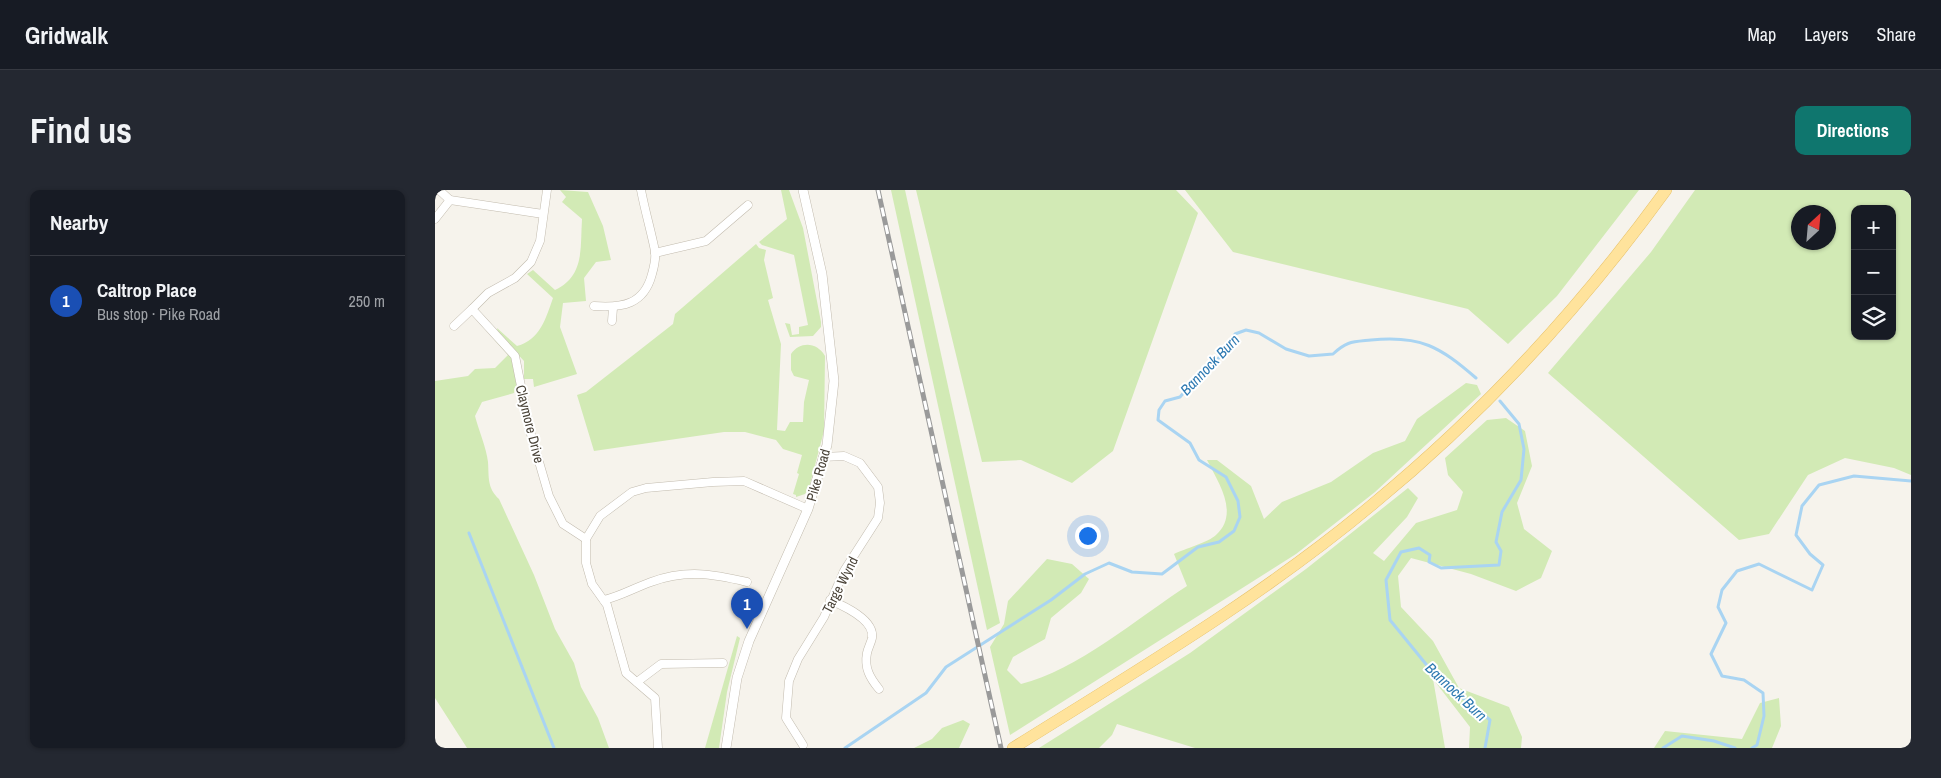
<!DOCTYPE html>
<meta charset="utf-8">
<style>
:root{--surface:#171b24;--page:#242831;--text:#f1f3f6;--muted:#9ea1a6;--line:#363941;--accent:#0f766e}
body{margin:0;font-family:"Archivo Narrow",sans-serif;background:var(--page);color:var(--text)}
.controls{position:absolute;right:15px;top:15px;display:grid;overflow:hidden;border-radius:10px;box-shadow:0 1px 4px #0004}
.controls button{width:45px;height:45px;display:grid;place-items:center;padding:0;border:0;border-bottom:1px solid var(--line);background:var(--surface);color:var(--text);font:25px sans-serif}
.compass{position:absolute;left:1356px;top:15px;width:45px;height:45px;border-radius:50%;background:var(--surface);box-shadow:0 1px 4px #0004;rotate:26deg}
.you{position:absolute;left:652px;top:345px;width:18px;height:18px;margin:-12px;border:4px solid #fff;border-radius:50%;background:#1a73e8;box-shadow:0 0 0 8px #1a73e833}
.badge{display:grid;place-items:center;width:32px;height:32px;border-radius:50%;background:var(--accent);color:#fff;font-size:16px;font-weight:700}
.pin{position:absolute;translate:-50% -41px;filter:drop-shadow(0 1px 2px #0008)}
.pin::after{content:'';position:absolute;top:26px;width:18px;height:15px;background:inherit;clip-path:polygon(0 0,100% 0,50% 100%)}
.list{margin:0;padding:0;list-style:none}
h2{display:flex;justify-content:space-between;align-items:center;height:65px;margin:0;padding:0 20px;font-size:21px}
h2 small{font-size:16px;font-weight:400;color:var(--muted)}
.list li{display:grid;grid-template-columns:32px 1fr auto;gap:15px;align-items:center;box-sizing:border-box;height:90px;padding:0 20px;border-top:1px solid var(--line)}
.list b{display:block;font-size:19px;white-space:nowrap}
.list p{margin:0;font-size:16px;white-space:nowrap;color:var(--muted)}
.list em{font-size:16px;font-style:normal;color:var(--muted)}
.icon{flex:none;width:28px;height:28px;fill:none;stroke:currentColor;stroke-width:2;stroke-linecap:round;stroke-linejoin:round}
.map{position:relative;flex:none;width:1476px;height:558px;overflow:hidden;border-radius:10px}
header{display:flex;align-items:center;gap:30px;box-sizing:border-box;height:70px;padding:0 25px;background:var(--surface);border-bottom:1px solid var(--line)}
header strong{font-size:24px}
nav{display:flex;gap:28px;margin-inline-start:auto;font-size:18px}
.intro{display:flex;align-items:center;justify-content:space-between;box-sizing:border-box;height:120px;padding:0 30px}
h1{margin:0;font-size:35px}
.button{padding:12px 22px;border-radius:10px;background:var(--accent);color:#fff;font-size:18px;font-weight:700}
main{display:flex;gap:30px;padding:0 30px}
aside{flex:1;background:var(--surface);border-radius:10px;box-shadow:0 1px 4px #0004}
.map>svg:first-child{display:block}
.green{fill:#d2eab5;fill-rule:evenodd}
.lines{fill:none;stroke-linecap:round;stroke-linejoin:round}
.stream{stroke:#a9d4f2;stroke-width:3}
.minor-casing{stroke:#c2bbae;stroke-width:9}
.tertiary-casing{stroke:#c2bbae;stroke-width:10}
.primary-casing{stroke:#e6c16a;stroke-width:12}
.minor{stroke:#fff;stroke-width:8}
.tertiary{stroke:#fff;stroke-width:9}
.primary{stroke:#ffe39c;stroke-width:11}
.rail-casing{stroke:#9a9a9a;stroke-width:5}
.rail{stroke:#fff;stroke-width:3;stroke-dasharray:9;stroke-linecap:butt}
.labels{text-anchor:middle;stroke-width:4;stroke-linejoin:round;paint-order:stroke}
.street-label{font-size:14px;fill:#4b4439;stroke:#fff}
.water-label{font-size:15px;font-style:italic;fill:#2e7ab2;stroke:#fff}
</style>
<header>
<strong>Gridwalk</strong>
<nav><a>Map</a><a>Layers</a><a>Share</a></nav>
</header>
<div class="intro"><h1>Find us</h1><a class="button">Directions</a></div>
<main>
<aside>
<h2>Nearby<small></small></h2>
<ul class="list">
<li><span class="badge" style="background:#1a4fb4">1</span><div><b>Caltrop Place</b><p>Bus stop · Pike Road</p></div><em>250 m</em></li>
</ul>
</aside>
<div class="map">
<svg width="1476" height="558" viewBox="0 0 1476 558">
<rect width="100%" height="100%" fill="#f6f3ec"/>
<!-- green -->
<g class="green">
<path d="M125,0l28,2 15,34 8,34 -15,2 -12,16 2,23 -23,2 -3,24 17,47 -43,13 -1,-8h-9v-18l-26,-28 -1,-5 20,18c23,-6 29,-28 36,-48l-26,-24 6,-4 22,20c30,-14 25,-42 27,-71l-20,-17 4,-5z"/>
<path d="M346,0h8l14,38 18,94v5l-8,9 -23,1 -5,-14 5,1 2,11 7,-1v-7l9,-2 -14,-70 -32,-10 -3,-3 28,-23z"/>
<path d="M456,0h14l95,433 -13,7z"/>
<path d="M481,0h260l22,23 -85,238 -41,32 -51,-23 -39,2z"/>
<path d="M750,0h454l-82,106 -49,48 -40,-35 -235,-57z"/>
<path d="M1260,0h216v285l-17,-7 -49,-10 -37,17 -39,59 -30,6 -191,-167 103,-121zM1420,19h37v127h-37zM1364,22h30v30h-30z"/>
<path d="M321,54l3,4 7,2 -2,10 9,38 -5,2 13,44 -4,86 8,1 5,-9h13l1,-20 5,-22 -15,-4 -3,-6v-16c9,-13 26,-12 34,2l-1,75 -15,57 -4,6 -9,3v-2l-3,-1 6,-20 -2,-1 5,-18 -19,-6 -7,-9 -31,-8h-21l-130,19 -17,-56 9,-3 87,-68 2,-10z"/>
<path d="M56,146c19,10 31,38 23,57l-32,9 -7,14c4,15 11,31 13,46 1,15 -1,26 11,37l35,76 21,54 19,34 7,24 17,31 11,30h-142l-32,-50v-317l33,-5 7,-7 20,-1 13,-13z"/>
<path d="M1031,193l11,2 4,9 -106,98 -79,62 -286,181 -20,-88 14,-23 4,-23 39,-42 25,5 17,15 -8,14 -30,25 -6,21 -32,18 -6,13 14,14c55,-13 118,-67 166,-98l-13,-32c10,-5 35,-12 42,-19 24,-22 2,-53 -9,-75h10l34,26 13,33 18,-17 49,-20 42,-29 32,-12 12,-22z"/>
<path d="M1071,228l19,13 7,35 -15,37 7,26 28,22 -11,27 -25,13 -45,-17 -60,-16 -13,18 3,31 32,34 26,47 50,19 13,30 -1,11h-52l1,-21 -37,-48 12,69h-250l-78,-24 -5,11 -13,13h-60l151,-95 116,-84 102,-81 10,10 -11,19 -34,36 11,8 32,-38 41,-13 6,-18 -15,-17 -3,-17 42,-38z"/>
<path d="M302,446l3,2 -13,54 -8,56h-14z"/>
<path d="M1344,508l2,28 -9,22h-118l11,-17 77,8 18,-36z"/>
<path d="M528,530l7,4 -11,24h-45l18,-9 10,-11z"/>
</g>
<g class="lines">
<!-- stream -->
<g class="stream">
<path d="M34,343l85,215"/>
<path d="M410,558l81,-55 20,-26 105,-67 34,-26 24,-11 23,9 30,2 36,-27 21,-5 15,-11 6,-14 -2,-16 -12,-24 -27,-17 -9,-17 -32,-23 1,-10 6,-9 15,-4 23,-27 17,-13 15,-23 11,-4 13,3 27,16 23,7 24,-2c14,-13 19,-12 38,-14 50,-5 69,7 105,38"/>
<path d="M1050,558l5,-28 -56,-46 -44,-54 -4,-40 15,-28 18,-4 11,7 -1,7 12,6 58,-3 2,-14 -5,-9 6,-30 19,-32 3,-31 -5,-25 -19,-23"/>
<path d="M1228,558l19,-12 32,5 21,7"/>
<path d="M1317,558l5,-3 7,-29 -1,-23 -19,-13 -22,-4 -11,-22 15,-31 -8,-16 4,-17 15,-19 22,-7 53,26 11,-25 -13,-11 -14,-19 6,-29 17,-21 35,-9 57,5"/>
</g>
<!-- minor casing -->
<g class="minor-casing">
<g id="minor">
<path d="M4,0l11,10 93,14"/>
<path d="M112,0l-7,51 -9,21 -16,16 -27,15 -16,16 43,47 15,75 19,65 14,28 23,15"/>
<path d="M0,29l15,-19"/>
<path d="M220,63l51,-12 42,-36"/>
<path d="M159,116c28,2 50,-1 58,-32 2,-7 4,-16 3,-23 -4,-20 -10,-40 -14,-61"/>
<path d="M177,131l1,-13"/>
<path d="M19,136l18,-17"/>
<path d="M169,410c17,-4 30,-12 47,-18 35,-13 62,-8 96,0"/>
<path d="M395,410c14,6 45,20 42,38 -1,5 -4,10 -5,15 -3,15 3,25 12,36"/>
<path d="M202,492l24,-18 62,-1"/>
<path d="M368,555l-17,-27 3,-37 9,-22 26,-42 20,-46 34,-53 2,-15 -2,-16 -18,-24 -16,-7 -21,1"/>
<path d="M223,558l-3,-50 -29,-25 -19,-68 -15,-21 -6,-21v-24l14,-23 32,-24 14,-4 67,-6 31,-1 64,28"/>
</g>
</g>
<!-- tertiary casing -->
<g class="tertiary-casing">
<path id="tertiary" d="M291,558l11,-70 12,-37 59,-132 19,-64 7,-64 -12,-107 -19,-84"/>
</g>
<!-- primary casing -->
<g class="primary-casing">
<path id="primary" d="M578,558c123,-77 249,-151 360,-244 112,-92 208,-197 293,-314"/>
</g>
<!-- minor -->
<use href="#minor" class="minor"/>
<!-- tertiary -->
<use href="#tertiary" class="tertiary"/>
<!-- primary -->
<use href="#primary" class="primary"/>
<!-- rail casing -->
<g class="rail-casing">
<path id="rail" d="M443,0l123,558"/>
</g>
<!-- rail -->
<use href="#rail" class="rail"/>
</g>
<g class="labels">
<!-- street labels -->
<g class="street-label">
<text transform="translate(95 234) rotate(76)" y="5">Claymore Drive</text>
<text transform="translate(383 285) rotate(-74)" y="5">Pike Road</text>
<text transform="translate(405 395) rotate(-63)" y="5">Targe Wynd</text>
</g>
<!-- water labels -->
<g class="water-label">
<text transform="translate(775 175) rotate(-46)" y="5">Bannock Burn</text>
<text transform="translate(1021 502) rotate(43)" y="5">Bannock Burn</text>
</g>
</g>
</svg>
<div class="controls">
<button>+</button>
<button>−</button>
<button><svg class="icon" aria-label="layers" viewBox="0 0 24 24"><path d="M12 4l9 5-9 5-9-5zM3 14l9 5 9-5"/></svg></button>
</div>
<svg class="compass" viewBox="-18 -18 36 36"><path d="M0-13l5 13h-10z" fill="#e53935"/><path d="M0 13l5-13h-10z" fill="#9ea1a6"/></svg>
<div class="you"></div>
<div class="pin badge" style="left:312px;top:439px;background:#1a4fb4">1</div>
</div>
</main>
